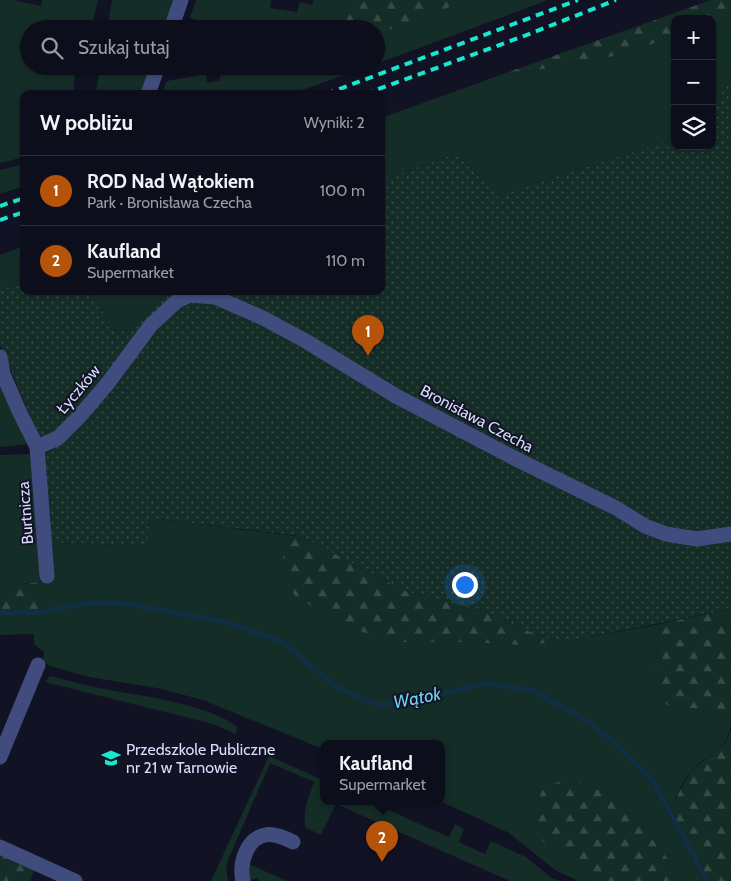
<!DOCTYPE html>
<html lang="pl">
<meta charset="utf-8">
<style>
:root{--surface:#0d0e1b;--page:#1b1c28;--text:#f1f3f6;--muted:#9a9ca3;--line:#2d2e3a;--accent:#b45309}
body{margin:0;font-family:Cabin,sans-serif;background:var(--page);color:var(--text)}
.controls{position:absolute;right:15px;top:15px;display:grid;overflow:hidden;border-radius:10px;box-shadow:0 1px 4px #0004}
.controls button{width:45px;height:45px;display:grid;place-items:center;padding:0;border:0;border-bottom:1px solid var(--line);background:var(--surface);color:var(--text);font:25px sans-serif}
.you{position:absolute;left:464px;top:584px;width:18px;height:18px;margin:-12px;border:4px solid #fff;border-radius:50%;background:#1a73e8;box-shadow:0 0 0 8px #1a73e833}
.badge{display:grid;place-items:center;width:32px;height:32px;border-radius:50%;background:var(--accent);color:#fff;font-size:16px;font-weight:700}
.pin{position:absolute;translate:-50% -41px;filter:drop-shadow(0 1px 2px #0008)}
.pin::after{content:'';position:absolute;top:26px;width:18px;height:15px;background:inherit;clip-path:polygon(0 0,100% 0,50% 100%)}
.popup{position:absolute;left:320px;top:740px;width:125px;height:65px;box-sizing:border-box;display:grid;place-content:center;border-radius:10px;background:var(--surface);filter:drop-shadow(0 1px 4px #0005);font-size:16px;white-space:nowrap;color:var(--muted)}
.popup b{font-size:19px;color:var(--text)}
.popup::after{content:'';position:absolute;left:50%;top:100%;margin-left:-10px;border:10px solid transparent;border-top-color:var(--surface)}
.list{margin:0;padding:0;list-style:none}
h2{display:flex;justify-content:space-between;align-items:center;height:65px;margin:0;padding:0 20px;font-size:21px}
h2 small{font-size:16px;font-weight:400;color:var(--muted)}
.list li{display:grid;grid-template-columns:32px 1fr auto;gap:15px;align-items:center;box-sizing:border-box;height:70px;padding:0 20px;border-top:1px solid var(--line)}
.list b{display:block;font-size:19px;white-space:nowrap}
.list p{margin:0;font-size:16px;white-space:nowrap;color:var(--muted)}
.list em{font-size:16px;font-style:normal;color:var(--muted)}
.icon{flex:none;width:28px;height:28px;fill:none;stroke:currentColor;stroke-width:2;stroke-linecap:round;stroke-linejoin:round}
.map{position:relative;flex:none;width:731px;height:881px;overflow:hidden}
.search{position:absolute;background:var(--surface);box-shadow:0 1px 4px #0004;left:20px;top:20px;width:365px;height:55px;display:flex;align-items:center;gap:12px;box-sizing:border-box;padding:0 18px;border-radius:28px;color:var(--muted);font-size:19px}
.panel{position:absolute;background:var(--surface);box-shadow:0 1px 4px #0004;left:20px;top:90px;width:365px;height:205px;border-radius:10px}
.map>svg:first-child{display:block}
.green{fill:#152d27}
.forest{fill:url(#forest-firs)}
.garden{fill:url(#garden-dots)}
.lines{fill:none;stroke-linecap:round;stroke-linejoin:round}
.stream{stroke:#112e43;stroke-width:5}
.minor{stroke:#414c7e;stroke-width:15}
.rail{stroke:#17e9ce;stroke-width:4;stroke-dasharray:8 6;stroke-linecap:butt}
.labels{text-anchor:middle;stroke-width:4;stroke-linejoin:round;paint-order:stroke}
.street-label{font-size:16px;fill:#d8dcfb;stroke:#111224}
.poi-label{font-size:16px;fill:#d8dcfb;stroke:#111224;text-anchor:start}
.water-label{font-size:18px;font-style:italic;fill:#70d3f1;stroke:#111224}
</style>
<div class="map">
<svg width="731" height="881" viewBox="0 0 731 881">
<defs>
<pattern id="forest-firs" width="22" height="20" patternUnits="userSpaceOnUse" patternTransform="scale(1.25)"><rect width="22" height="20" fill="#152d27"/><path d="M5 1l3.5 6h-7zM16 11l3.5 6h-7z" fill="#364b47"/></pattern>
<pattern id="garden-dots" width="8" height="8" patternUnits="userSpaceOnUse" patternTransform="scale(1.25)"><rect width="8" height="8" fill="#152d27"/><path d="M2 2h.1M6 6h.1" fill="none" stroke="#364b47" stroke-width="1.8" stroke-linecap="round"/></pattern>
</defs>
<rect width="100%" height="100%" fill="#111224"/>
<!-- green -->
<g class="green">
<path d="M0,0h13l28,6 1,-6h56l-7,29h-62v37h47l-3,27 3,1h-52v63l-24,6z"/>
<path d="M112,0h61l-9,29h-57z"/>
<path d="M196,0h75l-1,8 27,4 3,-10 12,3 2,-5h32l-16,29h-124l1,-5 -17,-6z"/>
<path d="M468,0h80l-172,64v-29z"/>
<path d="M731,18v56l-19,40v-89z"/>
<path d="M675,37v102l-177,56 -42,-41 -75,26v-62l114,-41 108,-18z"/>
<path d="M100,66h4l-1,8 8,1 2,-7 5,1 1,-3 32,1 -9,27h-46z"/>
<path d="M223,66h146l-78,28h-130l6,-13 39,-7 1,9 12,-2z"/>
<path d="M24,164v22l-24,8v-24z"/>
<path d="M24,246v36l-24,8v-35z"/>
<path d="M94,291h83l-14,7 -34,33 -19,-2z"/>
<path d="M0,376l29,68 -29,3z"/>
<path d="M30,454l11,128 9,-1 -1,-39 99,4 2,-28 145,18 -11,15 184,91 51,3 45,-3 96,-18 -5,40 12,41c21,4 45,2 64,12 0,33 -20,33 -40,54 -8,8 -15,27 -21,38l-14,-27 -32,-32 -31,-27 -58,-33 -49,-9 -80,20 -27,3 -42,-18 -53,-46 -63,-20 -99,-18 -37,-1 -45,9v-28l-40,4v-131z"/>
<path d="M86,605h36l99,18 62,21 52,45 44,18 27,-2 81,-20 47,8 57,33 31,27 31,33 51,95h-23l-14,-23 -27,-35 -30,-30 -42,-14 -21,67 31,21 13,14h-13l-23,-11 -46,-37 -69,-32 1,-58h-118v6l-120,-49 -46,-12 -68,-11 -39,-11c-7,-4 -7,-6 -6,-14l-10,-8v-10l-34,1v-20l41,-2z"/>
<path d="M50,676c20,5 39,10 60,14 34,6 101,15 127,37l-1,7 -23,-10 -168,-42z"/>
<path d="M269,756l54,24v21h45l81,36 6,-13 9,5 -5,13 26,12 6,-13 35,16 26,21 8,3h-50l-174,-77 -15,31 -16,-8c-2,-17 3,-29 9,-45l-44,-19 -42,97 -2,9 2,12h-17z"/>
<path d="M251,865l36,16h-28l-1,-3 -12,3v-13z"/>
</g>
<!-- forest -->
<g class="forest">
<path d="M346,0h122l-92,35v-6h-46z"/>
<path d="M711,0h20v18l-19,7v-6h-37v18l-72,22 -108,18z"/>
<path d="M295,536h6l104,55 86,23 44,20 29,8 -45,3 -51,-3h-76l-49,-17 -48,-29 -13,-22 2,-23z"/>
<path d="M41,582l-1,28 -40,2v-26z"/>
<path d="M731,609v108c-19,-10 -44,-8 -64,-12l-8,-10 -4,-31 5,-40z"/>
<path d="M731,731v150h-22l-39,-72 20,-37 35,-29z"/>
<path d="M568,779l42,14 30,30 27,35 14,23h-90l-13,-14 -31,-21 -15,-18 1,-17 11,-24z"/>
<path d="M0,852l35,16 -5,13h-30z"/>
</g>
<!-- garden -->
<path class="garden" d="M731,74v535l-167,33 -29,-8 -44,-20 -86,-23 -104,-55 -151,-18 -2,28 -99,-4 -8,-100 -41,-97v-55l24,-8v9h70l16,38 19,2 34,-33 14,-7h204v-111l75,-26 42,41 177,-56v7h37v-32z"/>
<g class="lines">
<!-- stream -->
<path class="stream" d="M0,613l41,-1 45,-9h36l99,18 62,21 53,45 42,18 27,-2 81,-20 48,8 58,33 31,27 31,32 53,98"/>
<!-- minor -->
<g class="minor">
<path d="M171,29l10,-29"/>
<path d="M148,94l10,-28"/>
<path d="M0,357l3,17 17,39 17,34 10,129"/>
<path d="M37,447l21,-9 20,-20 30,-35 43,-58 26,-24 13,-6 25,2 48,21 41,22 92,56 120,63 100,49 29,18 21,8 31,5 34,-5"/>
<path d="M0,757l38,-92"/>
<path d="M0,847l75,34"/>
<path d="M243,881c-4,-17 3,-42 22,-46 9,-2 20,3 28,7"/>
</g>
<!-- rail -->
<g class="rail">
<path d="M326,94l252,-94"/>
<path d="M365,94l159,-58 92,-36"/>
<path d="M0,206l24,-8"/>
<path d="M0,220l24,-8"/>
</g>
</g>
<!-- icons -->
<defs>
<g id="school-bare" transform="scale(1.5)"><path d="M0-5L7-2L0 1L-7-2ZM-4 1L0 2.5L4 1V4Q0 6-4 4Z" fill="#17e9ce" stroke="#111224" stroke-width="2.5" paint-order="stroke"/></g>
</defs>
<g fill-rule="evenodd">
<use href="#school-bare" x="111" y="758"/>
</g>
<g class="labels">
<!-- street labels -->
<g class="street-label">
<text transform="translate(78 389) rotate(-50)" y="6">Łyczków</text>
<text transform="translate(477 418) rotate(28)" y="6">Bronisława Czecha</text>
<text transform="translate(25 513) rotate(-94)" y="6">Burtnicza</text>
</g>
<!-- poi labels -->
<g class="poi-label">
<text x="126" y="755">Przedszkole Publiczne<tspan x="126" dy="18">nr 21 w Tarnowie</tspan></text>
</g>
<!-- water labels -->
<g class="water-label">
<text transform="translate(417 698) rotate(-11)" y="6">Wątok</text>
</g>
</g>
</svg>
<div class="controls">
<button>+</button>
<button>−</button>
<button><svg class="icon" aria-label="layers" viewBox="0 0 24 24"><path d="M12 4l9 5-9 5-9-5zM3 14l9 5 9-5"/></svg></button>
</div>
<div class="you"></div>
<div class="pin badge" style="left:368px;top:356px">1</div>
<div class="pin badge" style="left:382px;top:862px">2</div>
<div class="popup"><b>Kaufland</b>Supermarket</div>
<div class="search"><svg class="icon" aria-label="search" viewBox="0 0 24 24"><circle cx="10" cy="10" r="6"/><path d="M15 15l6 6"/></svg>Szukaj tutaj</div>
<section class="panel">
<h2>W pobliżu<small>Wyniki: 2</small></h2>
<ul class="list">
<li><span class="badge">1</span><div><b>ROD Nad Wątokiem</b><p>Park · Bronisława Czecha</p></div><em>100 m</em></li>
<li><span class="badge">2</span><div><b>Kaufland</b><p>Supermarket</p></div><em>110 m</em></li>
</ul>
</section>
</div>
